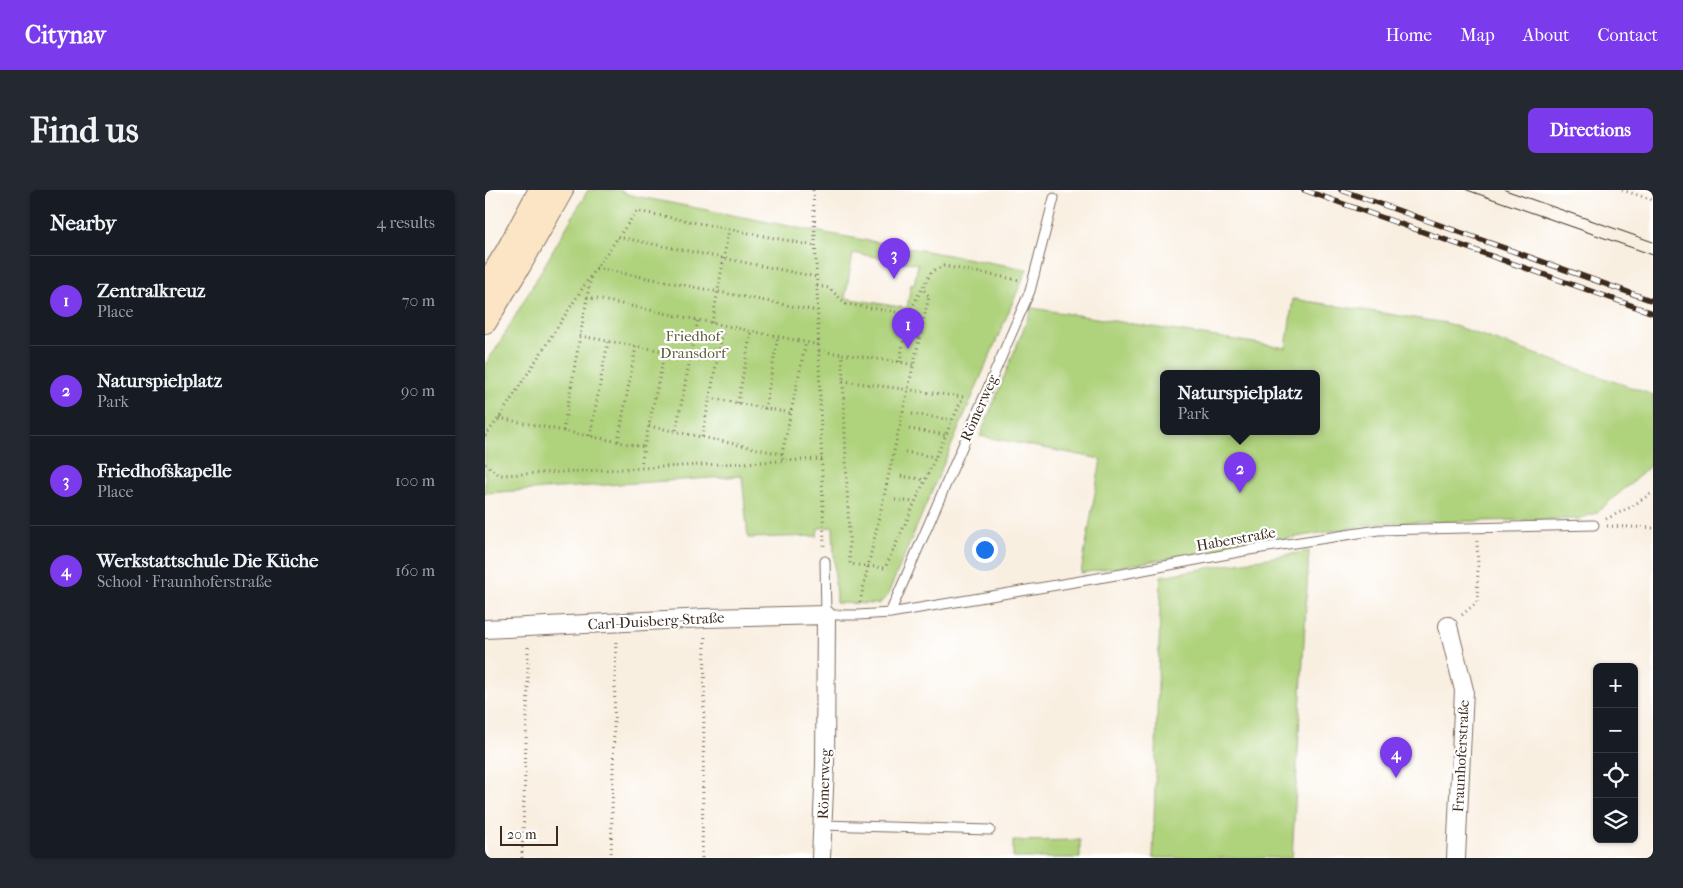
<!DOCTYPE html>
<meta charset="utf-8">
<style>
:root{--surface:#171b24;--page:#242831;--text:#f1f3f6;--muted:#9ea1a6;--line:#363941;--accent:#7c3aed}
body{margin:0;font-family:"IM FELL French Canon",serif;background:var(--page);color:var(--text)}
.controls{position:absolute;right:15px;bottom:15px;display:grid;overflow:hidden;border-radius:8px;box-shadow:0 1px 4px #0004}
.controls button{width:45px;height:45px;display:grid;place-items:center;padding:0;border:0;border-bottom:1px solid var(--line);background:var(--surface);color:var(--text);font:25px sans-serif}
.scale{position:absolute;left:15px;bottom:12px;width:58px;box-sizing:border-box;padding-left:5px;border:2px solid #3b2a1e;border-top:0;font-size:14px;line-height:18px;white-space:nowrap;color:#3b2a1e;-webkit-text-stroke:4px #fff;paint-order:stroke}
.you{position:absolute;left:499px;top:359px;width:18px;height:18px;margin:-12px;border:4px solid #fff;border-radius:50%;background:#1a73e8;box-shadow:0 0 0 8px #1a73e833}
.badge{display:grid;place-items:center;width:32px;height:32px;border-radius:50%;background:var(--accent);color:#fff;font-size:16px;font-weight:700}
.pin{position:absolute;translate:-50% -41px;filter:drop-shadow(0 1px 2px #0008)}
.pin::after{content:'';position:absolute;top:26px;width:18px;height:15px;background:inherit;clip-path:polygon(0 0,100% 0,50% 100%)}
.popup{position:absolute;left:675px;top:180px;width:160px;height:65px;box-sizing:border-box;display:grid;place-content:center;border-radius:8px;background:var(--surface);filter:drop-shadow(0 1px 4px #0005);font-size:16px;white-space:nowrap;color:var(--muted)}
.popup b{font-size:19px;color:var(--text)}
.popup::after{content:'';position:absolute;left:50%;top:100%;margin-left:-10px;border:10px solid transparent;border-top-color:var(--surface)}
.list{margin:0;padding:0;list-style:none}
h2{display:flex;justify-content:space-between;align-items:center;height:65px;margin:0;padding:0 20px;font-size:21px}
h2 small{font-size:16px;font-weight:400;color:var(--muted)}
.list li{display:grid;grid-template-columns:32px 1fr auto;gap:15px;align-items:center;box-sizing:border-box;height:90px;padding:0 20px;border-top:1px solid var(--line)}
.list b{display:block;font-size:19px;white-space:nowrap}
.list p{margin:0;font-size:16px;white-space:nowrap;color:var(--muted)}
.list em{font-size:16px;font-style:normal;color:var(--muted)}
.icon{flex:none;width:28px;height:28px;fill:none;stroke:currentColor;stroke-width:2;stroke-linecap:round;stroke-linejoin:round}
.map{position:relative;flex:none;width:1168px;height:668px;overflow:hidden;border-radius:8px}
header{display:flex;align-items:center;gap:30px;box-sizing:border-box;height:70px;padding:0 25px;background:var(--accent);color:#fff}
header strong{font-size:24px}
nav{display:flex;gap:28px;margin-inline-start:auto;font-size:18px}
.intro{display:flex;align-items:center;justify-content:space-between;box-sizing:border-box;height:120px;padding:0 30px}
h1{margin:0;font-size:35px}
.button{padding:12px 22px;border-radius:8px;background:var(--accent);color:#fff;font-size:18px;font-weight:700}
main{display:flex;gap:30px;padding:0 30px}
aside{flex:1;background:var(--surface);border-radius:8px;box-shadow:0 1px 4px #0004}
.map>svg:first-child{display:block}
.green{fill:#afd27b;stroke:#757e4c;fill-rule:evenodd}
.lines{fill:none;stroke-linecap:round;stroke-linejoin:round}
.lane-casing{stroke:#7e6f62;stroke-width:11}
.street-casing{stroke:#7e6f62;stroke-width:20}
.secondary-casing{stroke:#7e6f62;stroke-width:26}
.path{stroke:#7e6f62;stroke-width:3;stroke-dasharray:1 4;stroke-linecap:butt}
.lane{stroke:#fff;stroke-width:9}
.street{stroke:#fff;stroke-width:18}
.secondary{stroke:#fce5c4;stroke-width:24}
.tram{stroke:#3b2a1e;stroke-width:1}
.rail-casing{stroke:#3b2a1e;stroke-width:5.5}
.rail{stroke:#fff;stroke-width:4;stroke-dasharray:11;stroke-linecap:butt}
.labels{text-anchor:middle;stroke-width:4.5;stroke-linejoin:round;paint-order:stroke}
.park-label{font-size:15px;fill:#5e5c3a;stroke:#fff}
.street-label{font-size:15px;fill:#3b2a1e;stroke:#fff}
</style>
<header>
<strong>Citynav</strong>
<nav><a>Home</a><a>Map</a><a>About</a><a>Contact</a></nav>
</header>
<div class="intro"><h1>Find us</h1><a class="button">Directions</a></div>
<main>
<aside>
<h2>Nearby<small>4 results</small></h2>
<ul class="list">
<li><span class="badge">1</span><div><b>Zentralkreuz</b><p>Place</p></div><em>70 m</em></li>
<li><span class="badge">2</span><div><b>Naturspielplatz</b><p>Park</p></div><em>90 m</em></li>
<li><span class="badge">3</span><div><b>Friedhofskapelle</b><p>Place</p></div><em>100 m</em></li>
<li><span class="badge">4</span><div><b>Werkstattschule Die Küche</b><p>School · Fraunhoferstraße</p></div><em>160 m</em></li>
</ul>
</aside>
<div class="map">
<svg width="1168" height="668" viewBox="0 0 1168 668">
<rect width="100%" height="100%" fill="#fff"/>
<filter id="ink" filterUnits="userSpaceOnUse"><feTurbulence type="fractalNoise" baseFrequency=".02" numOctaves="2"/><feDisplacementMap in="SourceGraphic" scale="10" xChannelSelector="R" yChannelSelector="G"/><feConvolveMatrix kernelMatrix="1 2 1 2 8 2 1 2 1" color-interpolation-filters="sRGB"/></filter>
<filter id="wash" filterUnits="userSpaceOnUse"><feTurbulence type="fractalNoise" baseFrequency=".0096" numOctaves="4" result="noise"/><feDisplacementMap in="SourceGraphic" scale="20" xChannelSelector="R" yChannelSelector="G"/><feGaussianBlur stdDeviation="1.12" result="paint"/><feColorMatrix in="noise" values="0 0 0 0 0 0 0 0 0 0 0 0 0 0 0 0 0 1.4 0 .05"/><feComposite in="paint" operator="in"/></filter>
<g filter="url(#wash)">
<rect width="100%" height="100%" fill="#f9efe1"/>
<!-- green -->
<g class="green">
<path d="M103,0h31l11,5 184,36 213,38 -140,327 -8,8 -43,-1 -3,-76 -15,1 -1,8 -69,2 -6,-62 -257,17v-129l11,-15zM368,63l65,11 -4,21 -3,-1 -4,24 -62,-10z"/>
<path d="M808,109l153,24 207,72v65l-8,11 -49,42 -18,6 -198,4 -299,50 20,-114 -121,-23 52,-128 254,40zM679,184h152v58h-152z"/>
<path d="M824,361l-17,307h-139l8,-282z"/>
<path d="M595,650v18h-67v-17z"/>
</g>
</g>
<g filter="url(#ink)">
<g class="lines">
<!-- lane casing -->
<g class="lane-casing">
<g id="lane">
<path d="M340,371l1,54h32l32,-2 232,-39 127,-24 129,-20 216,-5"/>
<path d="M405,423l140,-322 24,-93"/>
<path d="M337,635l168,5"/>
</g>
</g>
<!-- street casing -->
<g class="street-casing">
<g id="street">
<path d="M963,436l16,64 -8,168"/>
<path d="M0,439l220,-11 121,-3 -1,151 -4,92"/>
</g>
</g>
<!-- secondary casing -->
<g class="secondary-casing">
<g id="secondary">
<path d="M0,98l22,-35 34,-63"/>
<path d="M0,131l35,-58 41,-73"/>
</g>
</g>
<!-- path -->
<g class="path">
<path d="M328,0l4,96 7,261"/>
<path d="M1137,0l31,10"/>
<path d="M133,47l199,40"/>
<path d="M111,78l221,43"/>
<path d="M332,96l12,2 17,16 62,10"/>
<path d="M102,107l232,48"/>
<path d="M227,133l17,-94"/>
<path d="M95,146l111,20"/>
<path d="M334,161l23,3"/>
<path d="M415,172l8,-48 24,-43 12,-5 75,14"/>
<path d="M358,191l120,16 -78,171 -35,-4 -8,-210 58,8 13,3"/>
<path d="M225,208l81,15"/>
<path d="M253,213l13,-72"/>
<path d="M280,219l13,-73"/>
<path d="M427,224l40,6"/>
<path d="M14,228l145,29"/>
<path d="M164,236l133,28 1,6"/>
<path d="M424,239l37,6"/>
<path d="M191,240l22,-110"/>
<path d="M78,241l28,-155"/>
<path d="M0,246l14,-18 92,-143 46,-64 178,35"/>
<path d="M105,246l18,-94"/>
<path d="M217,247l22,-112"/>
<path d="M133,251l18,-94"/>
<path d="M420,262l30,5"/>
<path d="M297,264l24,-112"/>
<path d="M0,274l15,11 322,-16"/>
<path d="M156,277l3,-20 21,-95"/>
<path d="M416,286l24,4"/>
<path d="M410,310l19,2"/>
<path d="M1121,329l25,-12 22,-15"/>
<path d="M1122,336l46,2"/>
<path d="M375,412l69,-306 -7,-8"/>
<path d="M977,425l15,-13 1,-36 -1,-25"/>
<path d="M37,668l6,-173v-41"/>
<path d="M126,668l5,-219"/>
<path d="M217,668l3,-222"/>
</g>
<!-- lane -->
<use href="#lane" class="lane"/>
<!-- street -->
<use href="#street" class="street"/>
<!-- secondary -->
<use href="#secondary" class="secondary"/>
<!-- tram -->
<g class="tram">
<path d="M982,0l186,65"/>
<path d="M1020,0l148,52"/>
</g>
<!-- rail casing -->
<g class="rail-casing">
<g id="rail">
<path d="M819,0l349,123"/>
<path d="M856,0l312,111"/>
</g>
</g>
<!-- rail -->
<use href="#rail" class="rail"/>
</g>
</g>
<g class="labels">
<!-- park labels -->
<g class="park-label">
<text x="208" y="151">Friedhof<tspan x="208" dy="17">Dransdorf</tspan></text>
</g>
<!-- street labels -->
<g class="street-label">
<text transform="translate(494 218) rotate(-66)" y="5">Römerweg</text>
<text transform="translate(751 349) rotate(-10)" y="5">Haberstraße</text>
<text transform="translate(171 431) rotate(-3)" y="5">Carl-Duisberg-Straße</text>
<text transform="translate(976 566) rotate(-87)" y="5">Fraunhoferstraße</text>
<text transform="translate(339 594) rotate(-88)" y="5">Römerweg</text>
</g>
</g>
</svg>
<div class="controls">
<button>+</button>
<button>−</button>
<button><svg class="icon" aria-label="locate" viewBox="0 0 24 24"><circle cx="12" cy="12" r="6"/><path d="M12 2v4M12 18v4M2 12h4M18 12h4"/></svg></button>
<button><svg class="icon" aria-label="layers" viewBox="0 0 24 24"><path d="M12 4l9 5-9 5-9-5zM3 14l9 5 9-5"/></svg></button>
</div>
<div class="scale">20 m</div>
<div class="you"></div>
<div class="pin badge" style="left:423px;top:159px">1</div>
<div class="pin badge" style="left:755px;top:303px">2</div>
<div class="popup"><b>Naturspielplatz</b>Park</div>
<div class="pin badge" style="left:409px;top:89px">3</div>
<div class="pin badge" style="left:911px;top:588px">4</div>
</div>
</main>
